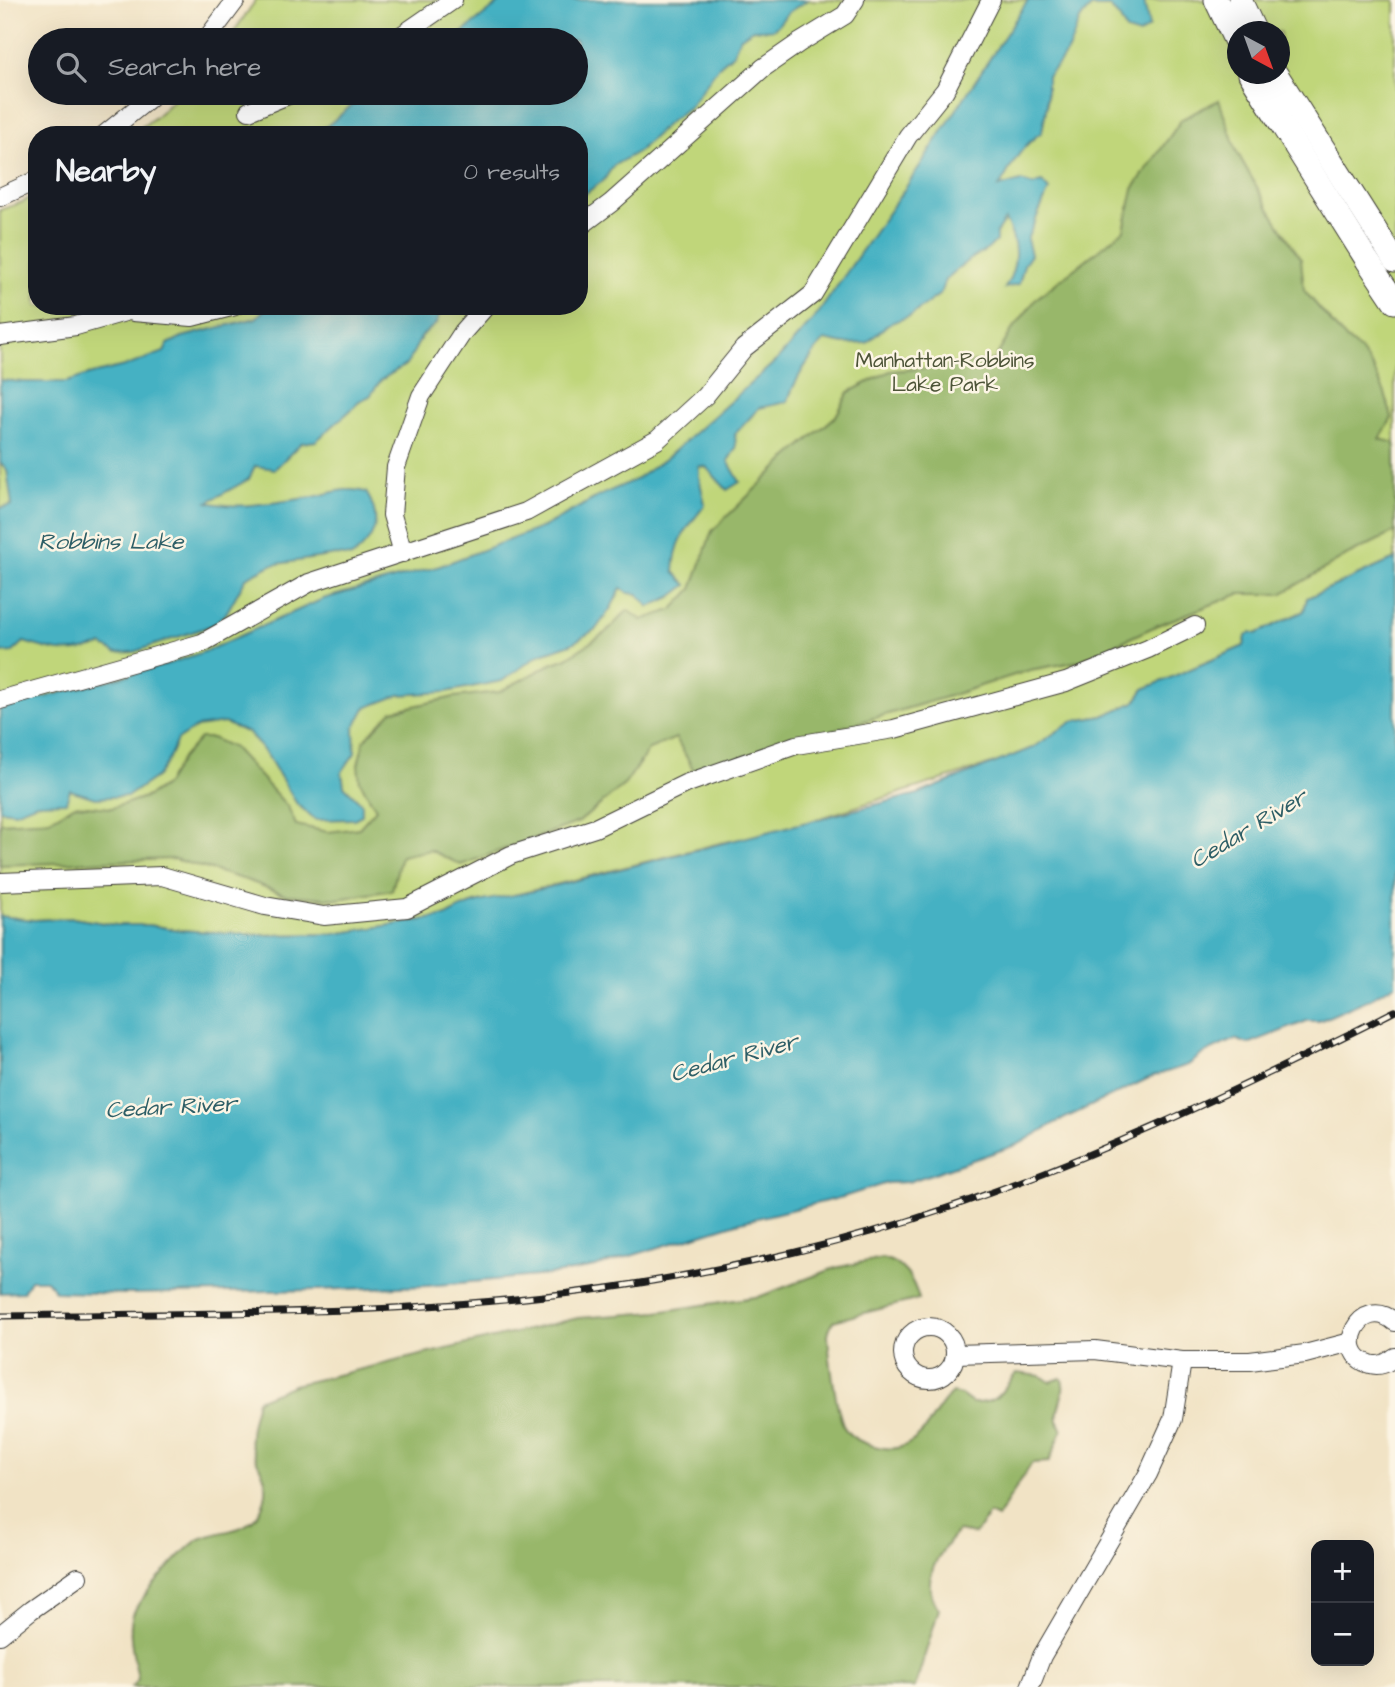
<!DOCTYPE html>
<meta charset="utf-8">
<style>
:root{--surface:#171b24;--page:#242831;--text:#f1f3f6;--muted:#9ea1a6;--line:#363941}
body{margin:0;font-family:"Architects Daughter",sans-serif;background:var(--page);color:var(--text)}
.controls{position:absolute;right:21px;bottom:21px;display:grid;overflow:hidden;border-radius:14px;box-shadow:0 7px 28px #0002}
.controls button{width:63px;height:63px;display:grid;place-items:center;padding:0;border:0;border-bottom:2px solid var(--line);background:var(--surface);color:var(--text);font:35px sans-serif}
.compass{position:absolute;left:1227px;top:21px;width:63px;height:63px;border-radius:50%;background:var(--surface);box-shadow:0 7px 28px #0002;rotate:139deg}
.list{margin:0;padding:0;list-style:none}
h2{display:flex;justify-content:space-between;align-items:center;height:91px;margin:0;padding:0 28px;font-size:30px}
h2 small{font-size:23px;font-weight:400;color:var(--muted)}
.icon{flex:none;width:38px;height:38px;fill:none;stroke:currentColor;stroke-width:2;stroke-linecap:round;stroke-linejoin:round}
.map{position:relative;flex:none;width:1395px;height:1687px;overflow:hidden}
.search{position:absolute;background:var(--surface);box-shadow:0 7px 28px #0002;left:28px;top:28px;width:560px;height:77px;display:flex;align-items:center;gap:18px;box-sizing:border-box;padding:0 24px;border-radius:38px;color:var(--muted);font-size:26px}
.panel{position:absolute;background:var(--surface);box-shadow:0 7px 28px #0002;left:28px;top:126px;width:560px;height:189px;border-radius:28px}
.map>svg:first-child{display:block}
.green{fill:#c0d67a;stroke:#6e794b;stroke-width:2;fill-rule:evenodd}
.forest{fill:#98b76a;stroke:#5a6a43;stroke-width:2}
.water{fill:#45b1c3;stroke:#306670;stroke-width:2}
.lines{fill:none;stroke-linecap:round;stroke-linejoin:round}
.minor-casing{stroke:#3c3a35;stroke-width:20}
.major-casing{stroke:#3c3a35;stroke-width:25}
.minor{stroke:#fff;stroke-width:18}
.major{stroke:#fff;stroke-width:23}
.rail-casing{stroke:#1c1c1c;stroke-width:7}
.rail{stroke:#fcf5e5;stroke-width:4.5;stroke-dasharray:13;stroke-linecap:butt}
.labels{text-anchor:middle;stroke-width:5;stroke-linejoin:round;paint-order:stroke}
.park-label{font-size:21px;fill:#4d5438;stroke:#fcf5e5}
.water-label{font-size:23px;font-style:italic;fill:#2e5f67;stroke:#fcf5e5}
</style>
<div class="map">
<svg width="1395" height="1687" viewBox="0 0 1395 1687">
<rect width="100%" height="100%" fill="#fcf5e5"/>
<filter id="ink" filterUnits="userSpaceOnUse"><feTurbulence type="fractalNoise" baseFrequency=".0143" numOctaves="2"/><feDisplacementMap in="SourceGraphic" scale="14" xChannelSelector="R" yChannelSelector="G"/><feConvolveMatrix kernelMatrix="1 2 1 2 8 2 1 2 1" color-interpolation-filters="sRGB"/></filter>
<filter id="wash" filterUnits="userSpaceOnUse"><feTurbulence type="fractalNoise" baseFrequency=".00686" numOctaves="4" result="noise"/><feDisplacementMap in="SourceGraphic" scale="28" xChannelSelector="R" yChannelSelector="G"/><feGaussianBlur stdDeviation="1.57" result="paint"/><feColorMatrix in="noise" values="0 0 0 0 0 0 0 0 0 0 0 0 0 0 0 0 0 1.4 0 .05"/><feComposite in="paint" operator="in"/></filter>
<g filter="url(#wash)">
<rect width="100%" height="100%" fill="#f1e3c5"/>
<!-- green -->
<path class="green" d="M256,0h1139v559l-88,39 -3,13 -48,23 -12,12 -100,43 -9,13 -32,14 -30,5 -41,27 -31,13 -228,72 -53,10 -221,56c-19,1 -35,6 -52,17l-112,18 -78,1 -77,-5 -32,-5h-32l-43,-7 -39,2 -34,-4v-706l23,-8 14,-8v112h542v-171h-448l27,-20 22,-22h396v-53h-348zM1238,32h42v42h-42z"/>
<!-- forest -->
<g class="forest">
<path d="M1219,100l18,52 33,58 31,49 3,31 37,44 19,16 13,18 12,25 7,25 -12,21 15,4v89l-45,22 -69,40h-42l-81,31 -78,36 -50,9 -84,27 -252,74 -18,-33 -27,11 -24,35 -46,38 -118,43 -31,-15 -29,6 -9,34 -54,9 -51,-4 -41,-15 -72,-21 -174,6v-42l49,-3 26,-15 37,3 36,-12 18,-12 16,-26 18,-20h12l22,10 54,59 8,18 32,7 31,-4 17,-19 -16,-27 -2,-17 6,-25 28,-29 62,-14 45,-5 52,-28 16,-6 39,-26 22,-22 14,10 30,-10 20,-21 20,-58 75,-73 49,-42 13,-24 41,-21 53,-4 51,-7 18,-30 25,-32 87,-68 9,-41 49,-70z"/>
<path d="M882,1258c22,6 31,20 37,41l-86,22c-2,5 -5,9 -5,15 1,19 8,74 16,91 7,15 41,25 57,20 27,-10 32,-36 51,-54l9,2 11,8c29,1 27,-12 45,-30l24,3 9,6 11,-4c9,15 -12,33 1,52l-13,32 -17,1 -35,55 -8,-4 -14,20 -17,-3c-19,22 -41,51 -19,78l-24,78h-783l6,-8c-3,-19 -13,-50 -3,-69 6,-13 53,-66 65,-71 23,-10 48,-5 61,-30 16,-32 -10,-45 -11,-72 0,-12 5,-26 7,-37l37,-15 284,-67 79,-6 104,-16 74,-28z"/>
</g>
<!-- water -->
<g class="water">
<path d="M503,0h304c-5,5 -15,8 -20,14 -15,17 -8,17 -34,15l-13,9 -7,16 -13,11 -31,42 -22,17 -28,27 -26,15 -9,14 -25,18v-63h-263l35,-29 22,-13h203v-53h-123z"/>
<path d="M1028,0h116l5,27 -10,8 -13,-4 -6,-12 -10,-12h-19c-17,16 -13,22 -22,41 -5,11 -14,20 -22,28v28l-5,28c-23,16 -29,32 -43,55l22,-6 12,4 9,-3 7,8 -22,49 4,16 -7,10 -5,19 -14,4c14,-24 13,-45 0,-68l-9,13v8l-8,8 -22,13 -21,18 -5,14 -30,22 -22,8 -21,19 -23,1 -20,-4c-17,20 -28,38 -37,62l-28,6 -24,26 1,14 -8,13 12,21 -13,8 -21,-23 -7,-1v11l6,28c-19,24 -30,36 -31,67l13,13 -16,12 -22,10 -11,-13 -10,-1 -7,-5 -10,20 -15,21 -25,15 -32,11 -37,26 -56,11 -47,3 -34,13 -11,20 1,25 -13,19 2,14 18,18v11l-8,4 -38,1 -19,-16 -30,-49 -18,-22 -25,-10 -27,4 -20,13 -10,22 -10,14 -29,20 -33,2 -25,-8 -4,12 -29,1 -22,9 -15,-2v-101l165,-44 41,-14 117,-52 117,-33 103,-39 58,-32 36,-16 33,-24 108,-96 39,-44 89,-128z"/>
<path d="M268,306h181l-10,9 -3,9 -14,12 -15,28 -26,16 -11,16 -11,5 -7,8 -36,32 -15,2 -26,26 -20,-3 -6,13 -41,23c26,8 71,0 99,-4 25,-4 33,-12 59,-6 17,27 10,47 -14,65l-16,-2 -65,10 -25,13 -19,34 -14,13 -79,27 -18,1 -14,-8c-33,11 -46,7 -78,-3l-11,10 -13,1v-145l12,-3 -5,-35 -7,-8v-82l24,2h43l21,-7 44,-11 32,-12 4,-8 14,-7 74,-19z"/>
<path d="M1395,559v425l-28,16 -48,21h-12l-59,23 -13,-5 -32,15 -15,11 -37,12 -96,46 -36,21 -111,38 -21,1 -44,14 -106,26 -142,44 -47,8 -121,11 -111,4 -187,4 -73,-2 -10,-12h-16l-7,12 -23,1v-377l34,4 39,-2 43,7h32l32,5 77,5 78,-1 112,-18c25,-17 57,-18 86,-25l385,-97 114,-46 41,-27 30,-5 32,-14 9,-13 100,-43 2,-10 5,-4 5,2 48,-23 3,-13z"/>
</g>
</g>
<g filter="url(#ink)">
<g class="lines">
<!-- minor casing -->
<g class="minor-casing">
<g id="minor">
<path d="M206,40l30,-40"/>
<path d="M395,40l58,-40"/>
<path d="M249,111l44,-18"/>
<path d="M104,135l52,-42"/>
<path d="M0,197l37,-17"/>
<path d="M579,227l32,-24 152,-135 36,-25 46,-28 10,-15"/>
<path d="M133,312l59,5 43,-11"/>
<path d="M0,336l76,-10 70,-20"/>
<path d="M403,553l-11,-38 4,-48 25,-71 42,-64 23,-26"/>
<path d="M0,700l202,-57 107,-60 217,-71 131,-72 48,-44 39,-48 69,-54 95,-158 37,-46 46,-90"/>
<path d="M0,882l162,-6 103,30 59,10 83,-8 104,-53 84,-27 90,-44 111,-39 98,-16 172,-47 82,-33 47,-23"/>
<path d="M1395,1322c-35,-29 -63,32 -25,42 10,3 17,-1 25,-7"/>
<circle cx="929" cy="1353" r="26"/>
<path d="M955,1354l140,-4 87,11h68l55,-7 46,-12"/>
<path d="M0,1635l31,-25 47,-33"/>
<path d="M1030,1687l12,-31 106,-182 25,-55 9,-58"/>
</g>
</g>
<!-- major casing -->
<g class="major-casing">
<g id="major">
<path d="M1216,0l22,46"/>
<path d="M1240,0l15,32"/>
<path d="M1250,74l117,186 28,42"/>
<path d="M1276,74l119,187"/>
</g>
</g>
<!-- minor -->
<use href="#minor" class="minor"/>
<!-- major -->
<use href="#major" class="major"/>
<!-- rail casing -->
<g class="rail-casing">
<path id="rail" d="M0,1316c225,-4 453,2 675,-39 78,-14 157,-32 233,-56 168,-53 330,-131 487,-210"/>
</g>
<!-- rail -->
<use href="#rail" class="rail"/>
</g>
</g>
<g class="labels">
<!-- park labels -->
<g class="park-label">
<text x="945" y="367">Manhattan-Robbins<tspan x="945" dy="24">Lake Park</tspan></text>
</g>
<!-- water labels -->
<g class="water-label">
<text x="111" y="549">Robbins Lake</text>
<text transform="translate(1248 828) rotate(-31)" y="8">Cedar River</text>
<text transform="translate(734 1057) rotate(-15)" y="8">Cedar River</text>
<text transform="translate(171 1106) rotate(-3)" y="8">Cedar River</text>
</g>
</g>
</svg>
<div class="controls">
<button>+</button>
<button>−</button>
</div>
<svg class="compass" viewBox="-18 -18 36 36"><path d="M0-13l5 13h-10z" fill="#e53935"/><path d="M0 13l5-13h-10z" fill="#9ea1a6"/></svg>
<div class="search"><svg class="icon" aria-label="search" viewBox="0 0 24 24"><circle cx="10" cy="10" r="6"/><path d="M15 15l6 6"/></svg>Search here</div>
<section class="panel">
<h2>Nearby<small>0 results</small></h2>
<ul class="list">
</ul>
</section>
</div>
